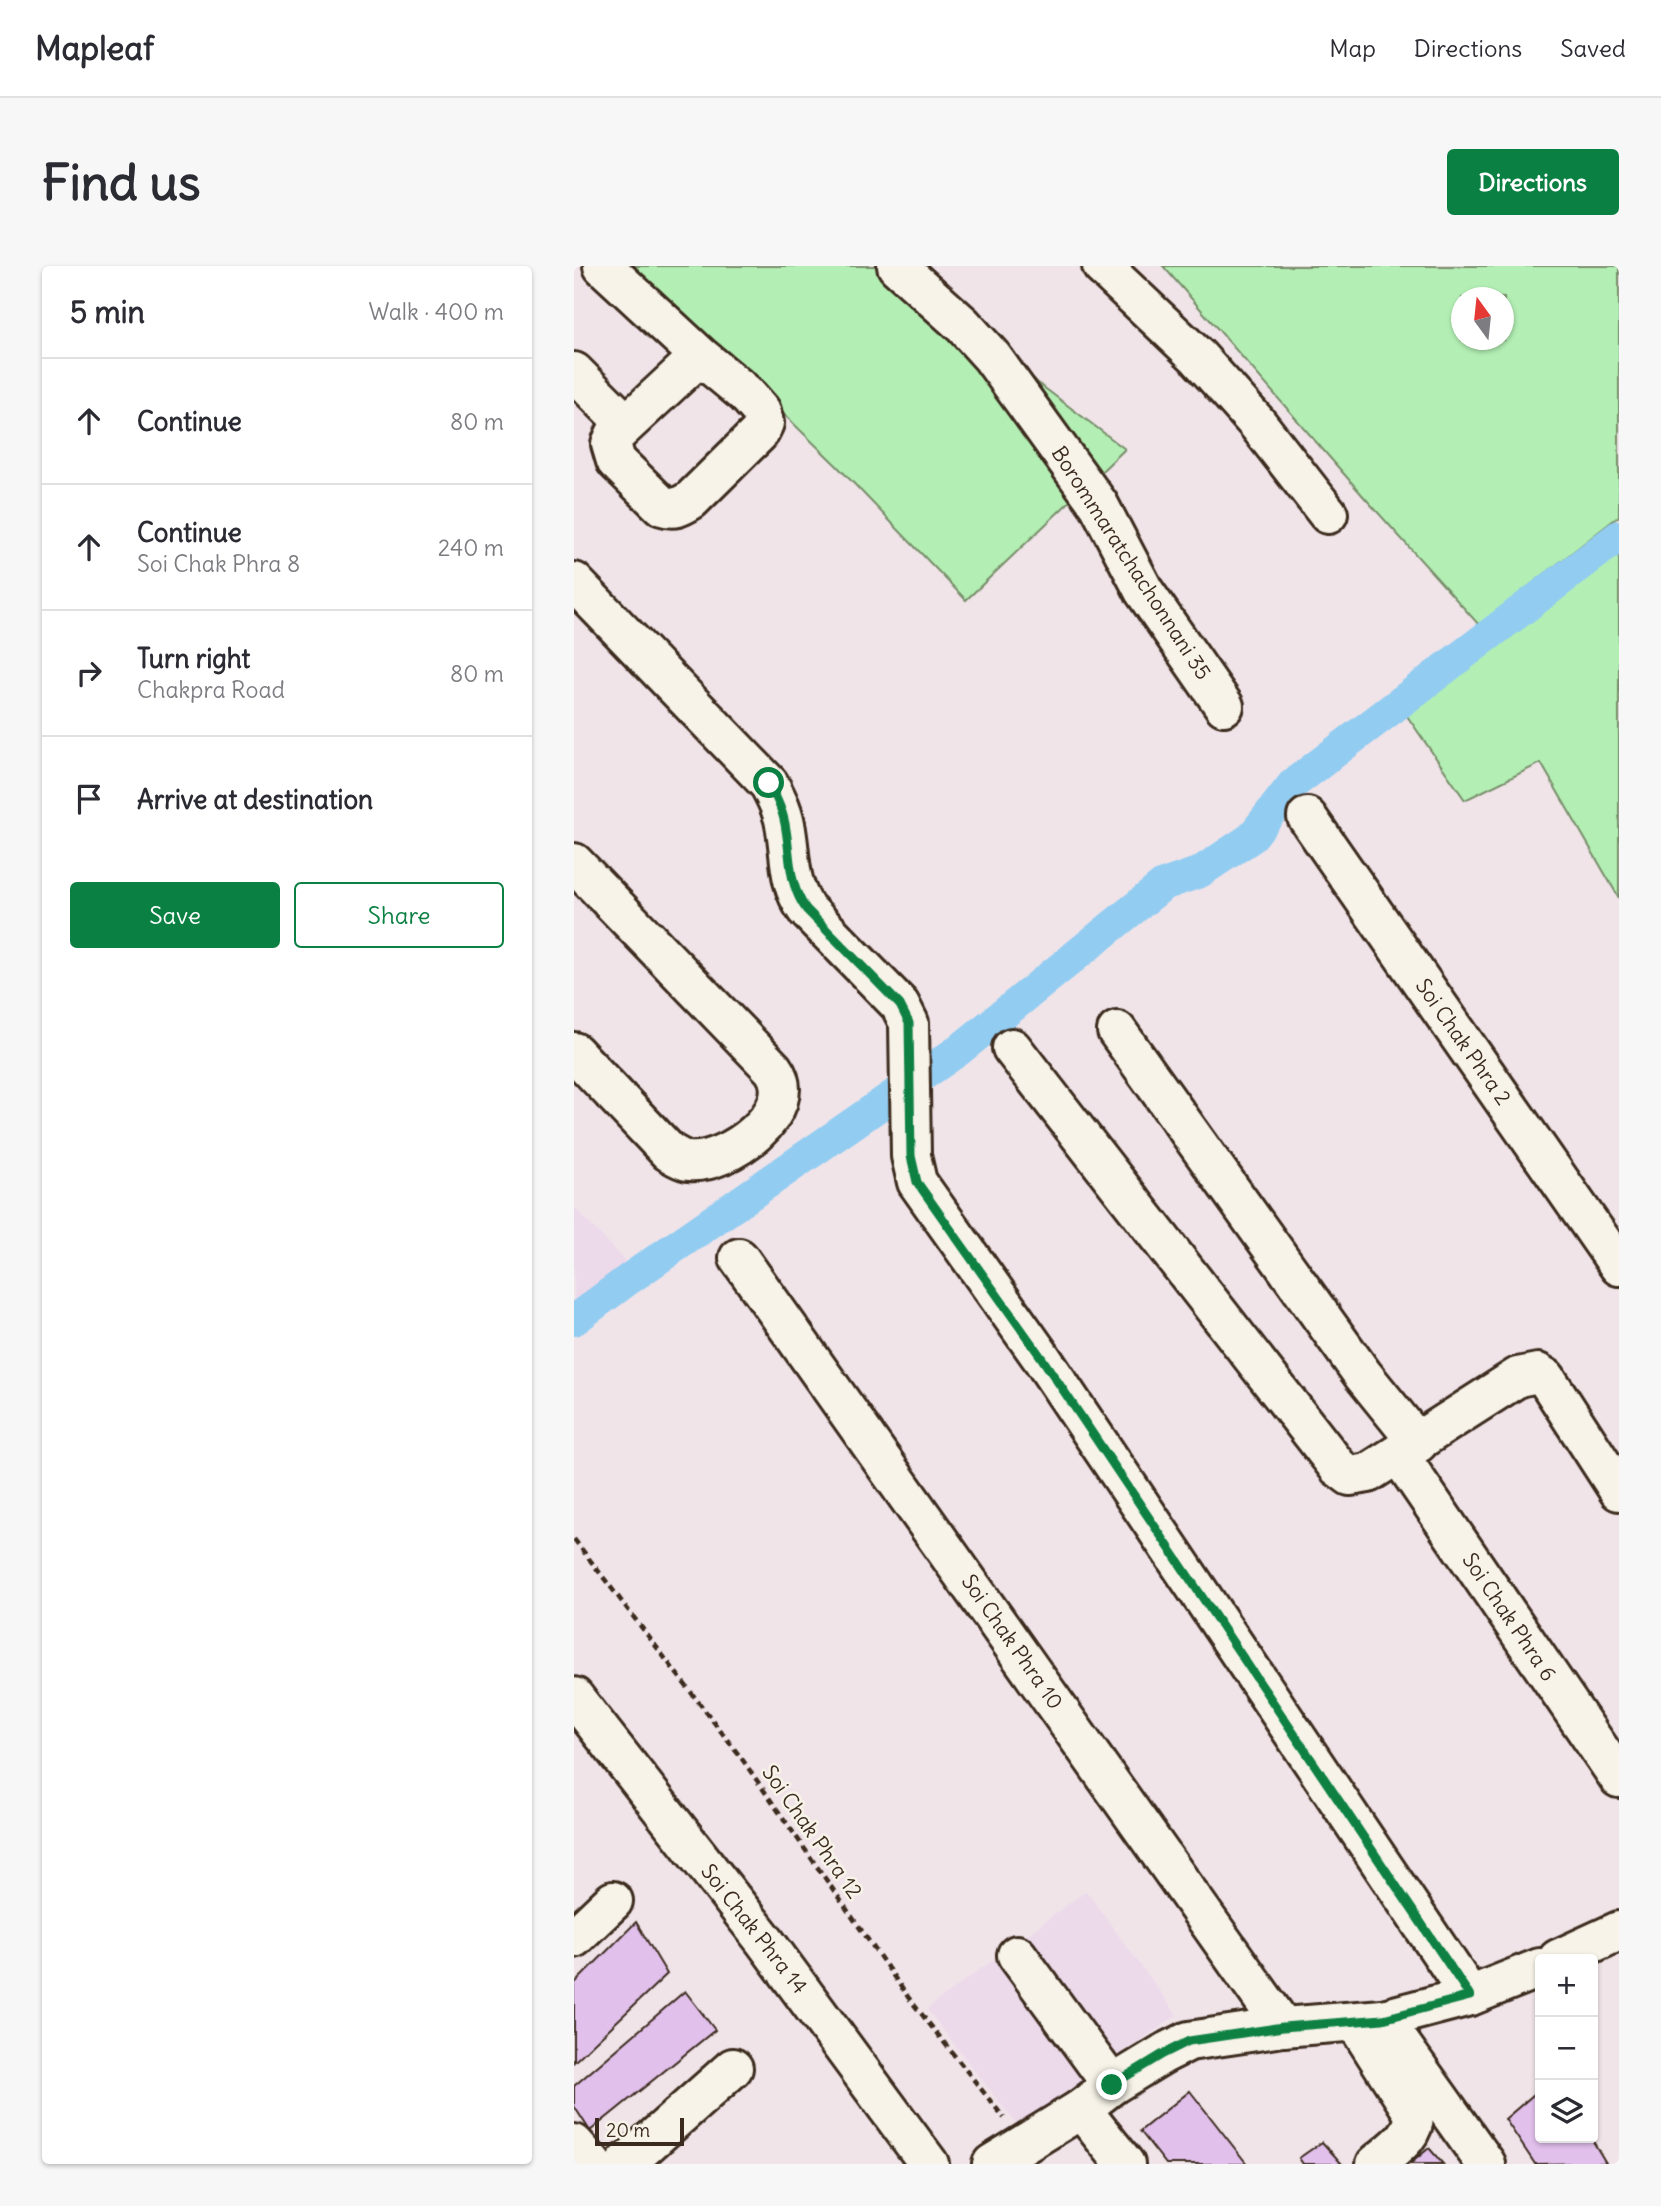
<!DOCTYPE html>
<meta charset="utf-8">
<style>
:root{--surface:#fff;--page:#f7f7f7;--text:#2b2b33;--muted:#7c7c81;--line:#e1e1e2;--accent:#0b8043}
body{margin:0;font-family:Delius,sans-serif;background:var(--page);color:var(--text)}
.controls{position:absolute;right:21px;bottom:21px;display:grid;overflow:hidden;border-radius:7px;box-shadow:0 2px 5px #0004}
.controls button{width:63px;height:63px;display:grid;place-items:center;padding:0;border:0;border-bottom:2px solid var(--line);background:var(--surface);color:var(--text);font:35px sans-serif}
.compass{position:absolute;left:877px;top:21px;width:63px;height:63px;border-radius:50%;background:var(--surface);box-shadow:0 2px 5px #0004;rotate:345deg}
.scale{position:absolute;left:21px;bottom:18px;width:89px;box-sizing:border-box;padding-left:7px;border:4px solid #3b2a1e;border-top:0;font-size:19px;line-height:24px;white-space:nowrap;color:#3b2a1e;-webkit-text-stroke:5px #f7f3e8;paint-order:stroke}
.stop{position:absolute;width:21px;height:21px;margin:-16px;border:5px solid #0b8043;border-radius:50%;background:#fff}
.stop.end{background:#0b8043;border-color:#fff;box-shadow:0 2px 7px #0008}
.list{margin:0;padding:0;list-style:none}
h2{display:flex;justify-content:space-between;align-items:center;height:91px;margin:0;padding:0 28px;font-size:30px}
h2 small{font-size:23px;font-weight:400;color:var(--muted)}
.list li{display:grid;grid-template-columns:46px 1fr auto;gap:21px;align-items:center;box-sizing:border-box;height:126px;padding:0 28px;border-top:2px solid var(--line)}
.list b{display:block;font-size:26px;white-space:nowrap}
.list p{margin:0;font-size:23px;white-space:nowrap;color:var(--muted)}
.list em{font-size:23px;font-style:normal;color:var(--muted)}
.actions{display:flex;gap:14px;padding:21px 28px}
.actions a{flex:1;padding:16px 0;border:2px solid var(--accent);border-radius:7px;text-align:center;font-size:24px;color:var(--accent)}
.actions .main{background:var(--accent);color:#fff}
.icon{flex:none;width:38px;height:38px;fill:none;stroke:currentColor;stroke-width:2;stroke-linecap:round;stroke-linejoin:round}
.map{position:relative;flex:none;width:1045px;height:1898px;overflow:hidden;border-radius:7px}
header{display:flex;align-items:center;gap:42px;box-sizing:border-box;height:98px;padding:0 35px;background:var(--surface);border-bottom:2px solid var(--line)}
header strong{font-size:33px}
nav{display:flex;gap:38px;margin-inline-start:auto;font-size:24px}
.intro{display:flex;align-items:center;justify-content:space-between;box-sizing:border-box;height:168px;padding:0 42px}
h1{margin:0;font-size:49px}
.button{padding:18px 32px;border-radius:7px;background:var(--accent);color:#fff;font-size:24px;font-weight:700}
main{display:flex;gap:42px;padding:0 42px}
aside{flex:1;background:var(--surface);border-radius:7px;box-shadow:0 2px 5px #0004}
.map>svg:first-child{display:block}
.built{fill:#ecd9ea}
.green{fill:#b3efb4;stroke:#778c69;stroke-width:2;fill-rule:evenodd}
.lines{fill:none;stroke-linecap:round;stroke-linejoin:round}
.canal{stroke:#92ccf1;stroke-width:32}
.building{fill:#e1c0ec;stroke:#3b2a1e;stroke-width:2}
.minor-casing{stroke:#3b2a1e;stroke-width:44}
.path{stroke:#3b2a1e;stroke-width:4.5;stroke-dasharray:7 5;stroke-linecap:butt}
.minor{stroke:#f7f3e8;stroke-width:38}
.route{stroke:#0b8043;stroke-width:9}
.labels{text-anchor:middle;stroke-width:5;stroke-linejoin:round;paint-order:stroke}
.street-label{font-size:21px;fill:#3b2a1e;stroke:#f7f3e8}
</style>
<header>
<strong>Mapleaf</strong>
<nav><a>Map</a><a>Directions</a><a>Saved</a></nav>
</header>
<div class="intro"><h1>Find us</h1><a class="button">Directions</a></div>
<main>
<aside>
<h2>5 min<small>Walk · 400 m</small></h2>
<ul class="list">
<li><svg class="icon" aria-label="ahead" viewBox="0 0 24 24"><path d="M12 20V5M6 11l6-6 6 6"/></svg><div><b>Continue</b></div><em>80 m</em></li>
<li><svg class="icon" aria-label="ahead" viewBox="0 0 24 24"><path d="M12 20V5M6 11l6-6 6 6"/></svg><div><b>Continue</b><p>Soi Chak Phra 8</p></div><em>240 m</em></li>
<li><svg class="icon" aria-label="right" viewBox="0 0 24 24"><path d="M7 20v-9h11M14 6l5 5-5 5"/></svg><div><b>Turn right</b><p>Chakpra Road</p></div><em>80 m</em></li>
<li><svg class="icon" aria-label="arrive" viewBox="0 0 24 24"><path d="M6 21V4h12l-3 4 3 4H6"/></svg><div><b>Arrive at destination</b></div></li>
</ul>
<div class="actions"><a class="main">Save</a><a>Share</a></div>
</aside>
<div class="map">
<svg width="1045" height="1898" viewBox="0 0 1045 1898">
<rect width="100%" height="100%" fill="#f0e4e9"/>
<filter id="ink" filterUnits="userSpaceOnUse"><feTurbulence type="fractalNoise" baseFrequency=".0143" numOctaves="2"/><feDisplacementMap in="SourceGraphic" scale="14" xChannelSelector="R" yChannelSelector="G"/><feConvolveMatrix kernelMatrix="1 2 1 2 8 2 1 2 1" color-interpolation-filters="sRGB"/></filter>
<g filter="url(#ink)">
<!-- built -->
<g class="built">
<path d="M0,941l52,55 -52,40z"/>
<path d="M512,1625l91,124 -159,111 -91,-117z"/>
</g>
<!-- green -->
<g class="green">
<path d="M58,0h289l117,117 87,66 -159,151 -129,-134z"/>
<path d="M589,0h456v250l-140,109 -115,-128zM888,32h42v42h-42z"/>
<path d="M1045,283v349l-78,-135 -76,37 -60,-87z"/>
</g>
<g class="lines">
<!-- canal -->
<path class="canal" d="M0,1054l55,-41 330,-229 204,-165 37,-13 51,-34 42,-54 326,-248"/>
</g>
<!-- building -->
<g class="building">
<path d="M62,1656l31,52 -93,88v-78z"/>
<path d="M111,1725l30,39 -125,101 -16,-25v-20z"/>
<path d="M966,1823v49h51l15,25 -71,1 -30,-45z"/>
<path d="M616,1825l57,73h-81l-26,-33z"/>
<path d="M748,1876l20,22h-39l-4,-6z"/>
<path d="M855,1882l14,16h-33z"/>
</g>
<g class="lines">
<!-- minor casing -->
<g class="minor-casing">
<g id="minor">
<path d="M29,0l97,90 46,38 15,17 3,12 -5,10 -68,67c-11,7 -17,10 -29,6l-46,-45 -5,-17 4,-9 85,-79"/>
<path d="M323,0l66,59 29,32 107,148 45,86 80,115"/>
<path d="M528,0l96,91 59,66 71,91"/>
<path d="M0,106l52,52"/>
<path d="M0,316l195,202c8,15 15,29 17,46 5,29 2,53 20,79l94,96 9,18 2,133 6,26 124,175 429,639"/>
<path d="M733,551l312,449"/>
<path d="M0,597l199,206c30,41 -46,97 -85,92 -6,-1 -14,-6 -19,-9l-95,-100"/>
<path d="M543,765l246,344 55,68"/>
<path d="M438,782l326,419 12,9 18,-3 150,-96 20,-4 8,5 73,113"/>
<path d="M165,992l544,769"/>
<path d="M825,1189l220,323"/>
<path d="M0,1431l190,243 165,224"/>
<path d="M0,1672l39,-37"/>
<path d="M443,1689l95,130"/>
<path d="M984,1693l61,-28"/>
<path d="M809,1753l103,145"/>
<path d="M786,1763l54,85c1,23 -22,36 -38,50"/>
<path d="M507,1843l44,55"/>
<path d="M0,1878l18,20"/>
<path d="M51,1898l108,-96"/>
<path d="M418,1898l89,-55 31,-24 51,-31 26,-13 94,-14 100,-8 87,-23 70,-28"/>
</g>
</g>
<!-- path -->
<path class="path" d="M0,1273l168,220 166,238 96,121"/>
<!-- minor -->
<use href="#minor" class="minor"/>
</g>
</g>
<g class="lines" filter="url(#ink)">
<!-- route -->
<path class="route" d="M195,517c8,16 15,30 17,47 5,29 2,53 20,79l94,96 9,18 2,133 6,26 124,175 429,639 -87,23 -100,8 -94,14 -26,13 -51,31"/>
</g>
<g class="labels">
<!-- street labels -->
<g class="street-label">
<text transform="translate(557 297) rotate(57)" y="7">Borommaratchachonnani 35</text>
<text transform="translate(889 776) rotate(55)" y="7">Soi Chak Phra 2</text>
<text transform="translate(935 1351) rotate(56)" y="7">Soi Chak Phra 6</text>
<text transform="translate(438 1376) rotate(55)" y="7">Soi Chak Phra 10</text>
<text transform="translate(238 1566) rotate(55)" y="7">Soi Chak Phra 12</text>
<text transform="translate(180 1663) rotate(52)" y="7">Soi Chak Phra 14</text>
</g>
</g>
</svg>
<div class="controls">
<button>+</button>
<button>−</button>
<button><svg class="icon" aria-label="layers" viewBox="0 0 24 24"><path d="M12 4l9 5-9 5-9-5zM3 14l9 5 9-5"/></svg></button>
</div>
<svg class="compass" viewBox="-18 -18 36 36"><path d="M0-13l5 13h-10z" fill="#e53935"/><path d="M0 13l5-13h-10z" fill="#7c7c81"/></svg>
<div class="scale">20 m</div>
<div class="stop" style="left:195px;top:517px"></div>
<div class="stop end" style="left:538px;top:1819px"></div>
</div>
</main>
